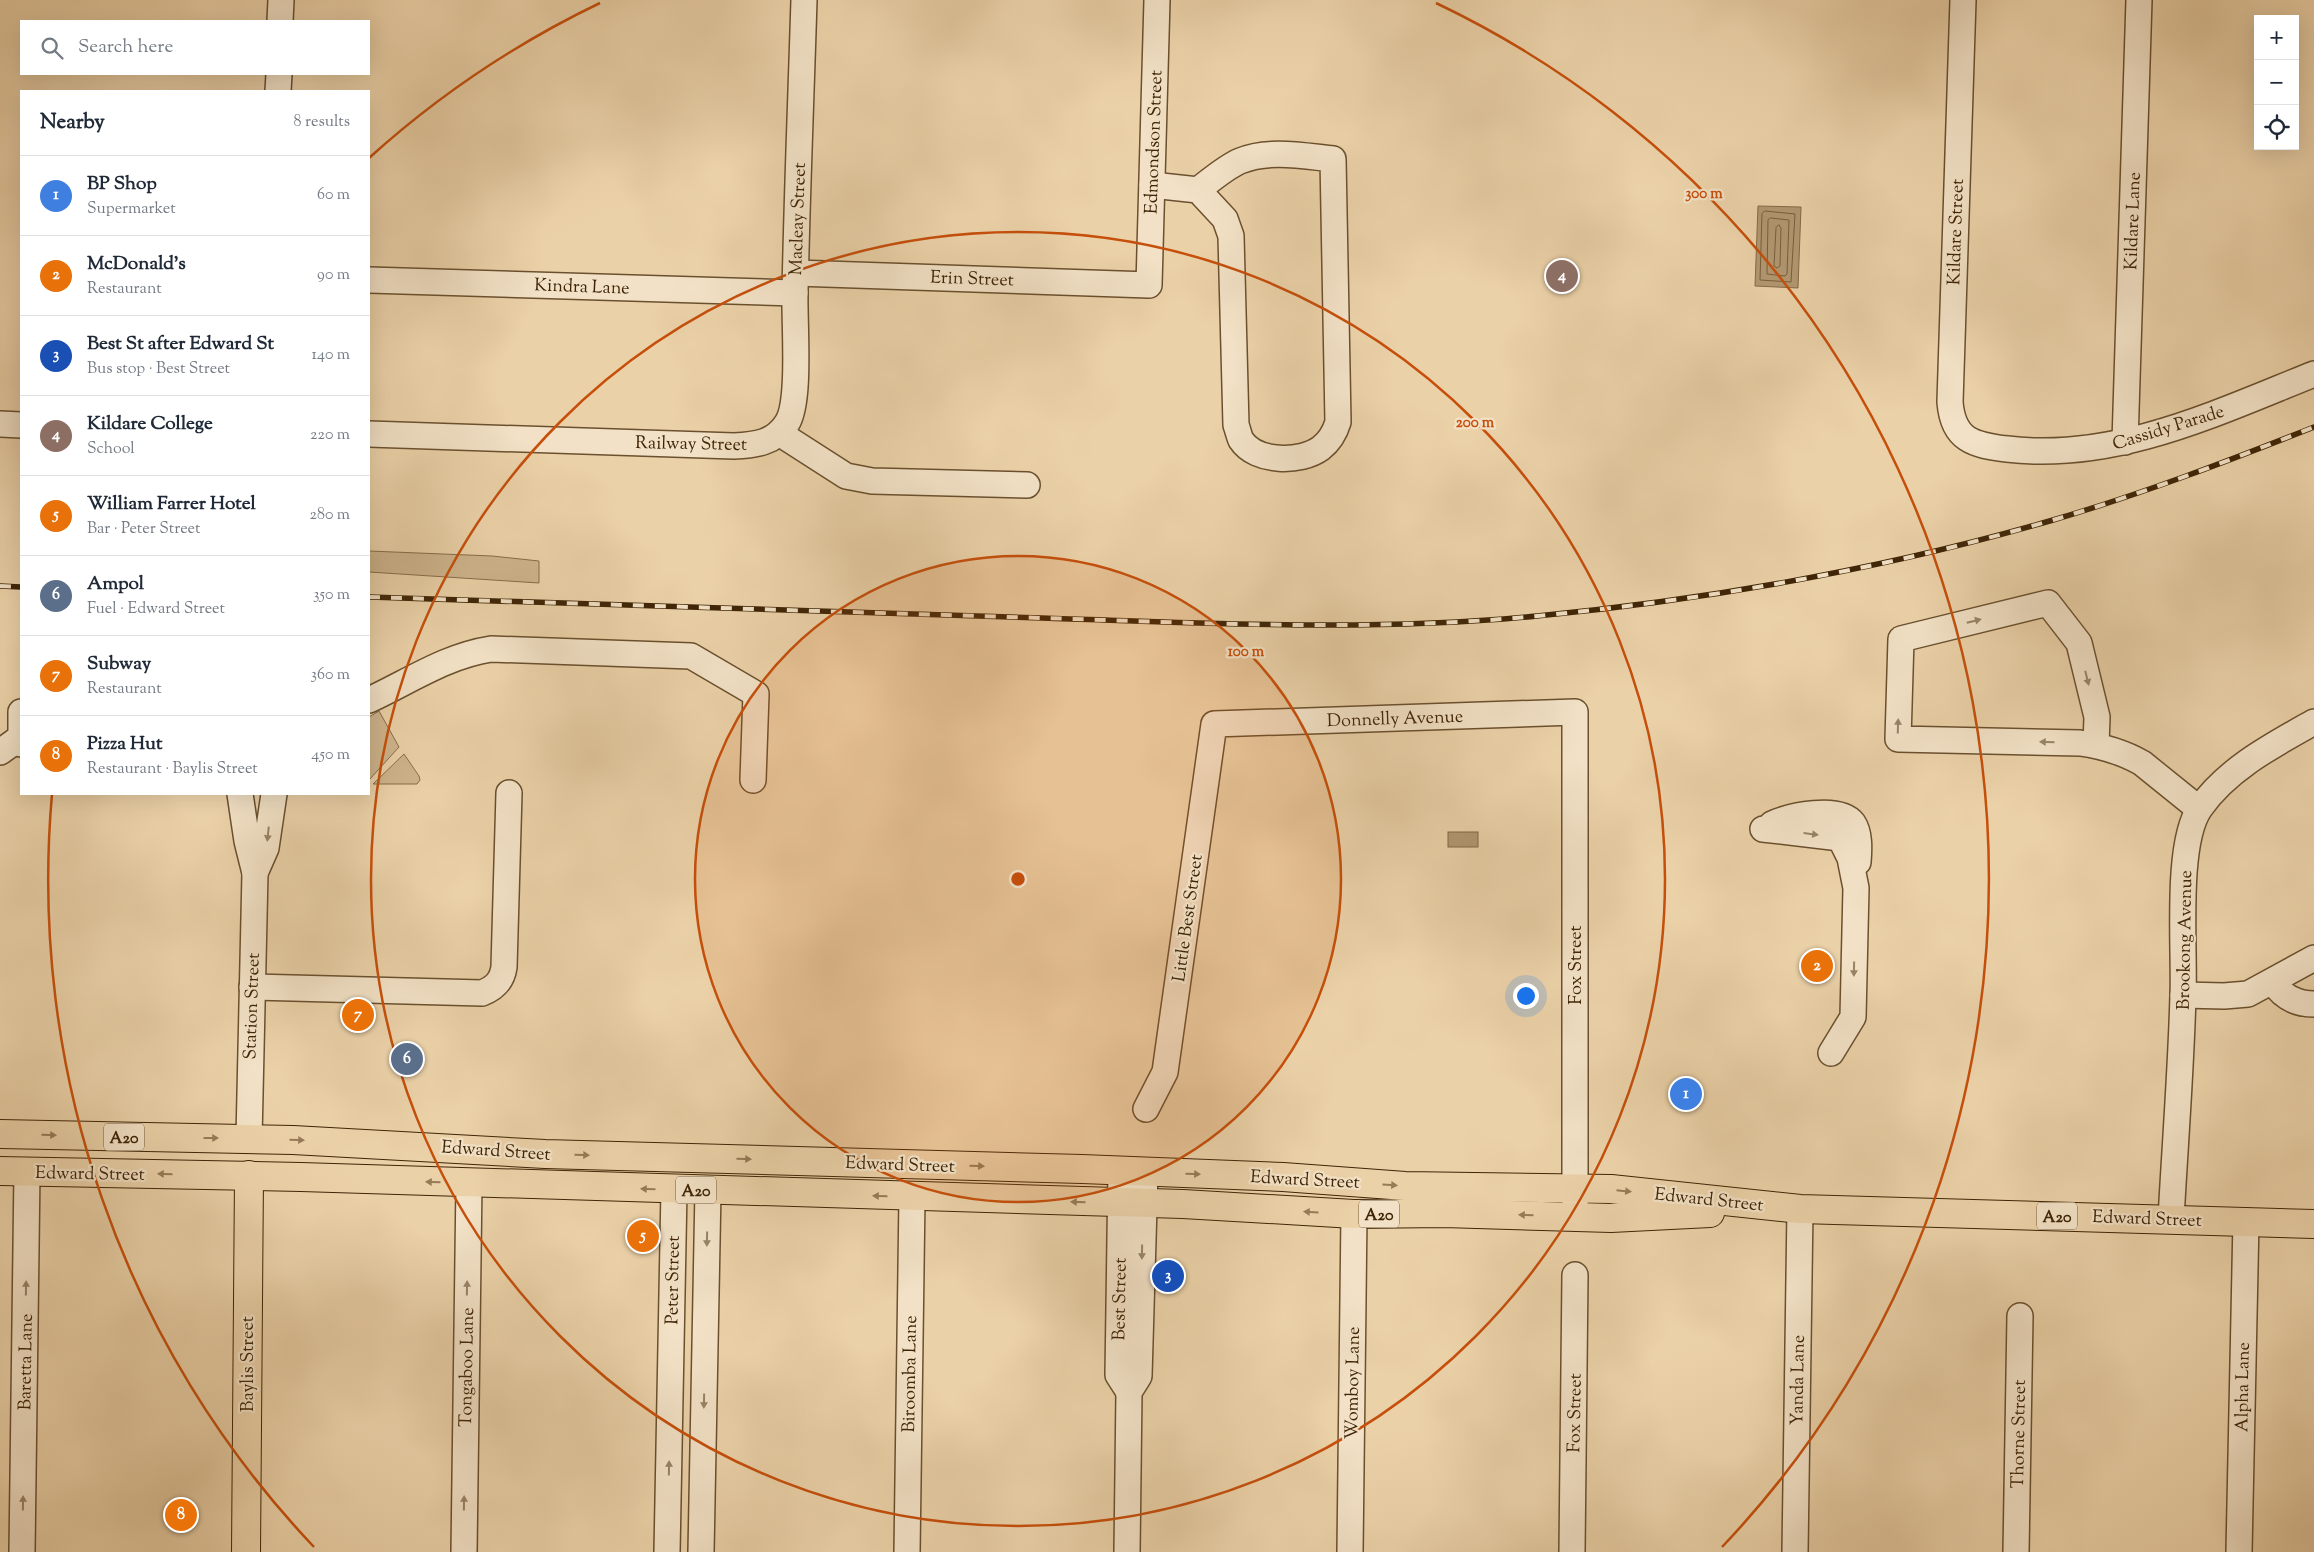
<!DOCTYPE html>
<meta charset="utf-8">
<style>
:root{--surface:#fff;--page:#f2f2f3;--text:#1f2937;--muted:#747a83;--line:#e0e1e3;--accent:#8f2418}
body{margin:0;font-family:"Sorts Mill Goudy",serif;background:var(--page);color:var(--text)}
.controls{position:absolute;right:15px;top:15px;display:grid;overflow:hidden;border-radius:0px;box-shadow:0 5px 20px #0002}
.controls button{width:45px;height:45px;display:grid;place-items:center;padding:0;border:0;border-bottom:1px solid var(--line);background:var(--surface);color:var(--text);font:25px sans-serif}
.you{position:absolute;left:1525px;top:995px;width:18px;height:18px;margin:-12px;border:4px solid #fff;border-radius:50%;background:#1a73e8;box-shadow:0 0 0 8px #1a73e833}
.badge{display:grid;place-items:center;width:32px;height:32px;border-radius:50%;background:var(--accent);color:#fff;font-size:16px;font-weight:700}
.pin{position:absolute;translate:-50% -50%;border:2px solid #fff;box-shadow:0 1px 5px #0006}
.list{margin:0;padding:0;list-style:none}
h2{display:flex;justify-content:space-between;align-items:center;height:65px;margin:0;padding:0 20px;font-size:21px}
h2 small{font-size:16px;font-weight:400;color:var(--muted)}
.list li{display:grid;grid-template-columns:32px 1fr auto;gap:15px;align-items:center;box-sizing:border-box;height:80px;padding:0 20px;border-top:1px solid var(--line)}
.list b{display:block;font-size:19px;white-space:nowrap}
.list p{margin:0;font-size:16px;white-space:nowrap;color:var(--muted)}
.list em{font-size:16px;font-style:normal;color:var(--muted)}
.icon{flex:none;width:28px;height:28px;fill:none;stroke:currentColor;stroke-width:2;stroke-linecap:round;stroke-linejoin:round}
.map{position:relative;flex:none;width:2314px;height:1552px;overflow:hidden}
.search{position:absolute;background:var(--surface);box-shadow:0 5px 20px #0002;left:20px;top:20px;width:350px;height:55px;display:flex;align-items:center;gap:12px;box-sizing:border-box;padding:0 18px;border-radius:0px;color:var(--muted);font-size:19px}
.panel{position:absolute;background:var(--surface);box-shadow:0 5px 20px #0002;left:20px;top:90px;width:350px;height:705px;border-radius:0px}
.map>svg:first-child{display:block}
.green{fill:#ceb48c;stroke:#866c49}
.water{fill:#b19771;stroke:#836946}
.lines{fill:none;stroke-linecap:round;stroke-linejoin:round}
.shore{stroke:#785e3c;stroke-width:1}
.minor-casing{stroke:#6a502e;stroke-width:28}
.major-casing{stroke:#3f2506;stroke-width:30}
.highway-casing{stroke:#3f2506;stroke-width:30}
.minor{stroke:#f2e1c6;stroke-width:25}
.major{stroke:#ebd1a8;stroke-width:28}
.highway{stroke:#ebd1a8;stroke-width:28}
.rail-casing{stroke:#3f2506;stroke-width:5.5}
.rail{stroke:#f2e1c6;stroke-width:4;stroke-dasharray:11;stroke-linecap:butt}
.oneway{fill:#988366}
.oneway2{fill:#957b57}
.ring{fill:none;stroke:#c64f0b;stroke-width:2.5}
.labels{text-anchor:middle;stroke-width:4.5;stroke-linejoin:round;paint-order:stroke}
.shield{fill:#f2e1c6;stroke:#755d40;stroke-width:1}
.shield-label{font-size:16px;font-weight:bold;fill:#3f2506}
.street-label{font-size:18px;fill:#3f2506;stroke:#f2e1c6}
.centre{fill:#c64f0b;stroke:#f2e1c6;stroke-width:2.5}
.ring-label{font-size:15px;text-anchor:middle;font-weight:bold;fill:#c64f0b;stroke:#f2e1c6;stroke-width:4.5;stroke-linejoin:round;paint-order:stroke}
</style>
<div class="map">
<svg width="2314" height="1552" viewBox="0 0 2314 1552">
<rect width="100%" height="100%" fill="#ebd1a8"/>
<filter id="stains"><feTurbulence type="fractalNoise" baseFrequency=".004" numOctaves="4"/><feColorMatrix values="0 0 0 0 .2 0 0 0 0 .09 0 0 0 0 .02 0 0 0 .5 -.17"/></filter>
<radialGradient id="worn" r=".72"><stop offset=".6" stop-color="#630" stop-opacity="0"/><stop offset="1" stop-color="#630" stop-opacity=".3"/></radialGradient>
<!-- green -->
<g class="green">
<path d="M369,551l123,5 47,5v22l-170,-11z"/>
<path d="M379,711l20,36 -30,33v-63z"/>
<path d="M404,754l15,22 1,4 -3,4h-44z"/>
</g>
<!-- water -->
<g class="water">
<path d="M1758,206l43,1 -3,81 -43,-2z"/>
<rect x="1448" y="832" width="30" height="15"/>
</g>
<g class="lines">
<!-- shore -->
<g class="shore">
<path d="M1765,211l30,3 -4,68 -31,-2 2,-66z"/>
<path d="M1771,218l18,2 -2,54 -2,2 -18,-2 1,-54z"/>
<path d="M1779,225l2,3 -1,38 -3,2 -3,-2 2,-38z"/>
</g>
<!-- minor casing -->
<g class="minor-casing">
<g id="minor">
<path d="M1963,0l-13,402c3,38 23,43 57,47 108,13 209,-36 307,-75"/>
<path d="M280,21l1,-21"/>
<path d="M278,91l1,-17"/>
<path d="M1152,185l46,5 27,29 6,17 5,189c2,5 3,11 5,15 15,23 60,23 80,8 9,-7 14,-16 17,-26l-5,-263c-29,-3 -65,-10 -93,2 -14,6 -29,19 -42,29"/>
<path d="M796,273l353,12 8,-285"/>
<path d="M369,280l426,13"/>
<path d="M0,424l21,1"/>
<path d="M779,433l67,43 26,5 155,4"/>
<path d="M369,434l365,12c21,-1 41,-3 53,-23 14,-21 7,-102 8,-131 2,-97 6,-195 9,-292"/>
<path d="M2125,442l14,-442"/>
<path d="M369,700c41,-19 77,-44 122,-51l200,7 65,38 -3,86"/>
<path d="M21,712v32"/>
<path d="M2096,745l1,-28 -18,-74 -31,-40 -147,36 -3,100 182,4c21,3 43,9 62,20l57,46"/>
<path d="M0,752l21,-15"/>
<path d="M240,794l7,47 8,32 -6,265"/>
<path d="M1772,824c17,-8 67,-19 81,-1 7,10 6,27 5,39"/>
<path d="M1763,829l77,9 10,20 6,30 -3,129 -22,36"/>
<path d="M255,873l11,-25 8,-54"/>
<path d="M2273,982c9,14 23,22 41,22"/>
<path d="M252,987l230,6c13,-5 20,-12 22,-26l5,-174"/>
<path d="M2183,995l41,1 24,-2 66,-36"/>
<path d="M1146,1109l19,-37 49,-348 361,-12v505"/>
<path d="M1121,1171l-3,204 11,17"/>
<path d="M2171,1219c4,-74 10,-149 12,-224 2,-46 -8,-151 17,-187 27,-39 73,-63 114,-86"/>
<path d="M22,1552l5,-381"/>
<path d="M464,1552l5,-369"/>
<path d="M667,1552l7,-362"/>
<path d="M701,1552l7,-362"/>
<path d="M907,1552l5,-355"/>
<path d="M1127,1552l2,-160 10,-16 6,-204"/>
<path d="M1350,1552l4,-338"/>
<path d="M1572,1552l3,-277"/>
<path d="M1795,1552l5,-343"/>
<path d="M2016,1552l4,-236"/>
<path d="M2239,1552l7,-331"/>
</g>
</g>
<!-- major casing -->
<g class="major-casing">
<path id="major" d="M246,1552l3,-377"/>
</g>
<!-- highway casing -->
<g class="highway-casing">
<g id="highway">
<path d="M0,1134l293,6 252,14 537,15 201,8 122,9 206,3 189,20 514,15"/>
<path d="M0,1171l301,6 882,27 171,10 90,-1 167,5 99,-5"/>
</g>
</g>
<!-- minor -->
<use href="#minor" class="minor"/>
<!-- major -->
<use href="#major" class="major"/>
<!-- highway -->
<use href="#highway" class="highway"/>
<!-- rail casing -->
<g class="rail-casing">
<g id="rail">
<path d="M0,586l21,1"/>
<path d="M369,597c224,7 449,14 673,21 165,5 331,14 495,-2 175,-17 348,-47 516,-96 89,-26 175,-59 261,-93"/>
</g>
</g>
<!-- rail -->
<use href="#rail" class="rail"/>
</g>
<!-- one-way arrows -->
<defs><path id="oneway-solid" d="M-6-.8H1V-3.2L6.5 0L1 3.2V.8H-6Z" transform="scale(1.25)"/></defs>
<g class="oneway">
<use href="#oneway-solid" transform="translate(1974 621) rotate(-14)"/>
<use href="#oneway-solid" transform="translate(2087 678) rotate(76)"/>
<use href="#oneway-solid" transform="translate(1898 726) rotate(-88)"/>
<use href="#oneway-solid" transform="translate(2047 742) rotate(-179)"/>
<use href="#oneway-solid" transform="translate(268 834) rotate(96)"/>
<use href="#oneway-solid" transform="translate(1811 834) rotate(7)"/>
<use href="#oneway-solid" transform="translate(1854 969) rotate(91)"/>
<use href="#oneway-solid" transform="translate(707 1239) rotate(91)"/>
<use href="#oneway-solid" transform="translate(1142 1252) rotate(91)"/>
<use href="#oneway-solid" transform="translate(26 1288) rotate(-89)"/>
<use href="#oneway-solid" transform="translate(467 1288) rotate(-89)"/>
<use href="#oneway-solid" transform="translate(704 1401) rotate(91)"/>
<use href="#oneway-solid" transform="translate(669 1468) rotate(-89)"/>
<use href="#oneway-solid" transform="translate(23 1503) rotate(-89)"/>
<use href="#oneway-solid" transform="translate(464 1503) rotate(-89)"/>
</g>
<g class="oneway2">
<use href="#oneway-solid" transform="translate(49 1135) rotate(1)"/>
<use href="#oneway-solid" transform="translate(211 1138)"/>
<use href="#oneway-solid" transform="translate(297 1140) rotate(2)"/>
<use href="#oneway-solid" transform="translate(582 1155) rotate(2)"/>
<use href="#oneway-solid" transform="translate(744 1159) rotate(2)"/>
<use href="#oneway-solid" transform="translate(977 1166) rotate(2)"/>
<use href="#oneway-solid" transform="translate(165 1174) rotate(-179)"/>
<use href="#oneway-solid" transform="translate(1193 1174) rotate(2)"/>
<use href="#oneway-solid" transform="translate(433 1182) rotate(-178)"/>
<use href="#oneway-solid" transform="translate(1390 1185) rotate(4)"/>
<use href="#oneway-solid" transform="translate(648 1189) rotate(-178)"/>
<use href="#oneway-solid" transform="translate(1624 1191) rotate(6)"/>
<use href="#oneway-solid" transform="translate(880 1196) rotate(-178)"/>
<use href="#oneway-solid" transform="translate(1078 1202) rotate(-178)"/>
<use href="#oneway-solid" transform="translate(1311 1212) rotate(-177)"/>
<use href="#oneway-solid" transform="translate(1526 1215) rotate(-178)"/>
</g>
<!-- distance rings -->
<circle cx="1018" cy="879" r="323" fill="#c64f0b" fill-opacity=".12"/>
<g class="ring">
<circle cx="1018" cy="879" r="323"/>
<circle cx="1018" cy="879" r="647"/>
<path d="M314 1547A970 970 0 0 1 52 794M369 158A970 970 0 0 1 600 3M1436 3A970 970 0 0 1 1722 1547"/>
</g>
<g class="labels">
<!-- shield labels -->
<g class="shield">
<rect x="104" y="1123.5" width="40" height="27" rx="4"/>
<rect x="676" y="1176.5" width="40" height="27" rx="4"/>
<rect x="1359" y="1200.5" width="40" height="27" rx="4"/>
<rect x="2037" y="1202.5" width="40" height="27" rx="4"/>
</g>
<g class="shield-label">
<text x="124" y="1143">A20</text>
<text x="696" y="1196">A20</text>
<text x="1379" y="1220">A20</text>
<text x="2057" y="1222">A20</text>
</g>
<!-- street labels -->
<g class="street-label">
<text transform="translate(1153 142) rotate(-88)" y="6">Edmondson Street</text>
<text transform="translate(797 219) rotate(-88)" y="6">Macleay Street</text>
<text transform="translate(2132 221) rotate(-88)" y="6">Kildare Lane</text>
<text transform="translate(1955 232) rotate(-88)" y="6">Kildare Street</text>
<text transform="translate(972 278) rotate(2)" y="6">Erin Street</text>
<text transform="translate(582 286) rotate(2)" y="6">Kindra Lane</text>
<text transform="translate(2168 427) rotate(-17)" y="6">Cassidy Parade</text>
<text transform="translate(691 443) rotate(1)" y="6">Railway Street</text>
<text transform="translate(1395 718) rotate(-2)" y="6">Donnelly Avenue</text>
<text transform="translate(1187 918) rotate(-82)" y="6">Little Best Street</text>
<text transform="translate(2184 940) rotate(-89)" y="6">Brookong Avenue</text>
<text transform="translate(1575 965) rotate(-90)" y="6">Fox Street</text>
<text transform="translate(251 1006) rotate(-88)" y="6">Station Street</text>
<text transform="translate(496 1150) rotate(4)" y="6">Edward Street</text>
<text transform="translate(900 1164) rotate(2)" y="6">Edward Street</text>
<text transform="translate(90 1173) rotate(1)" y="6">Edward Street</text>
<text transform="translate(1305 1179) rotate(3)" y="6">Edward Street</text>
<text transform="translate(1709 1199) rotate(6)" y="6">Edward Street</text>
<text transform="translate(2147 1218) rotate(2)" y="6">Edward Street</text>
<text transform="translate(672 1280) rotate(-89)" y="6">Peter Street</text>
<text transform="translate(1119 1299) rotate(-89)" y="6">Best Street</text>
<text transform="translate(25 1362) rotate(-89)" y="6">Baretta Lane</text>
<text transform="translate(247 1364) rotate(-90)" y="6">Baylis Street</text>
<text transform="translate(466 1367) rotate(-89)" y="6">Tongaboo Lane</text>
<text transform="translate(909 1374) rotate(-89)" y="6">Biroomba Lane</text>
<text transform="translate(1797 1380) rotate(-89)" y="6">Yanda Lane</text>
<text transform="translate(1352 1383) rotate(-89)" y="6">Womboy Lane</text>
<text transform="translate(2242 1387) rotate(-89)" y="6">Alpha Lane</text>
<text transform="translate(1574 1413) rotate(-89)" y="6">Fox Street</text>
<text transform="translate(2018 1434) rotate(-89)" y="6">Thorne Street</text>
</g>
</g>
<circle cx="1018" cy="879" r="8" class="centre"/>
<g class="ring-label">
<text x="1704" y="198">300 m</text>
<text x="1475" y="427">200 m</text>
<text x="1246" y="656">100 m</text>
</g>
<rect width="100%" height="100%" filter="url(#stains)"/>
<rect width="100%" height="100%" fill="url(#worn)"/>
</svg>
<div class="controls">
<button>+</button>
<button>−</button>
<button><svg class="icon" aria-label="locate" viewBox="0 0 24 24"><circle cx="12" cy="12" r="6"/><path d="M12 2v4M12 18v4M2 12h4M18 12h4"/></svg></button>
</div>
<div class="you"></div>
<div class="pin badge" style="left:1686px;top:1094px;background:#3f7fe0">1</div>
<div class="pin badge" style="left:1817px;top:966px;background:#e8710a">2</div>
<div class="pin badge" style="left:1168px;top:1276px;background:#1a4fb4">3</div>
<div class="pin badge" style="left:1562px;top:276px;background:#8d6e63">4</div>
<div class="pin badge" style="left:643px;top:1236px;background:#e8710a">5</div>
<div class="pin badge" style="left:407px;top:1059px;background:#5c6f8a">6</div>
<div class="pin badge" style="left:358px;top:1015px;background:#e8710a">7</div>
<div class="pin badge" style="left:181px;top:1515px;background:#e8710a">8</div>
<div class="search"><svg class="icon" aria-label="search" viewBox="0 0 24 24"><circle cx="10" cy="10" r="6"/><path d="M15 15l6 6"/></svg>Search here</div>
<section class="panel">
<h2>Nearby<small>8 results</small></h2>
<ul class="list">
<li><span class="badge" style="background:#3f7fe0">1</span><div><b>BP Shop</b><p>Supermarket</p></div><em>60 m</em></li>
<li><span class="badge" style="background:#e8710a">2</span><div><b>McDonald's</b><p>Restaurant</p></div><em>90 m</em></li>
<li><span class="badge" style="background:#1a4fb4">3</span><div><b>Best St after Edward St</b><p>Bus stop · Best Street</p></div><em>140 m</em></li>
<li><span class="badge" style="background:#8d6e63">4</span><div><b>Kildare College</b><p>School</p></div><em>220 m</em></li>
<li><span class="badge" style="background:#e8710a">5</span><div><b>William Farrer Hotel</b><p>Bar · Peter Street</p></div><em>280 m</em></li>
<li><span class="badge" style="background:#5c6f8a">6</span><div><b>Ampol</b><p>Fuel · Edward Street</p></div><em>350 m</em></li>
<li><span class="badge" style="background:#e8710a">7</span><div><b>Subway</b><p>Restaurant</p></div><em>360 m</em></li>
<li><span class="badge" style="background:#e8710a">8</span><div><b>Pizza Hut</b><p>Restaurant · Baylis Street</p></div><em>450 m</em></li>
</ul>
</section>
</div>
